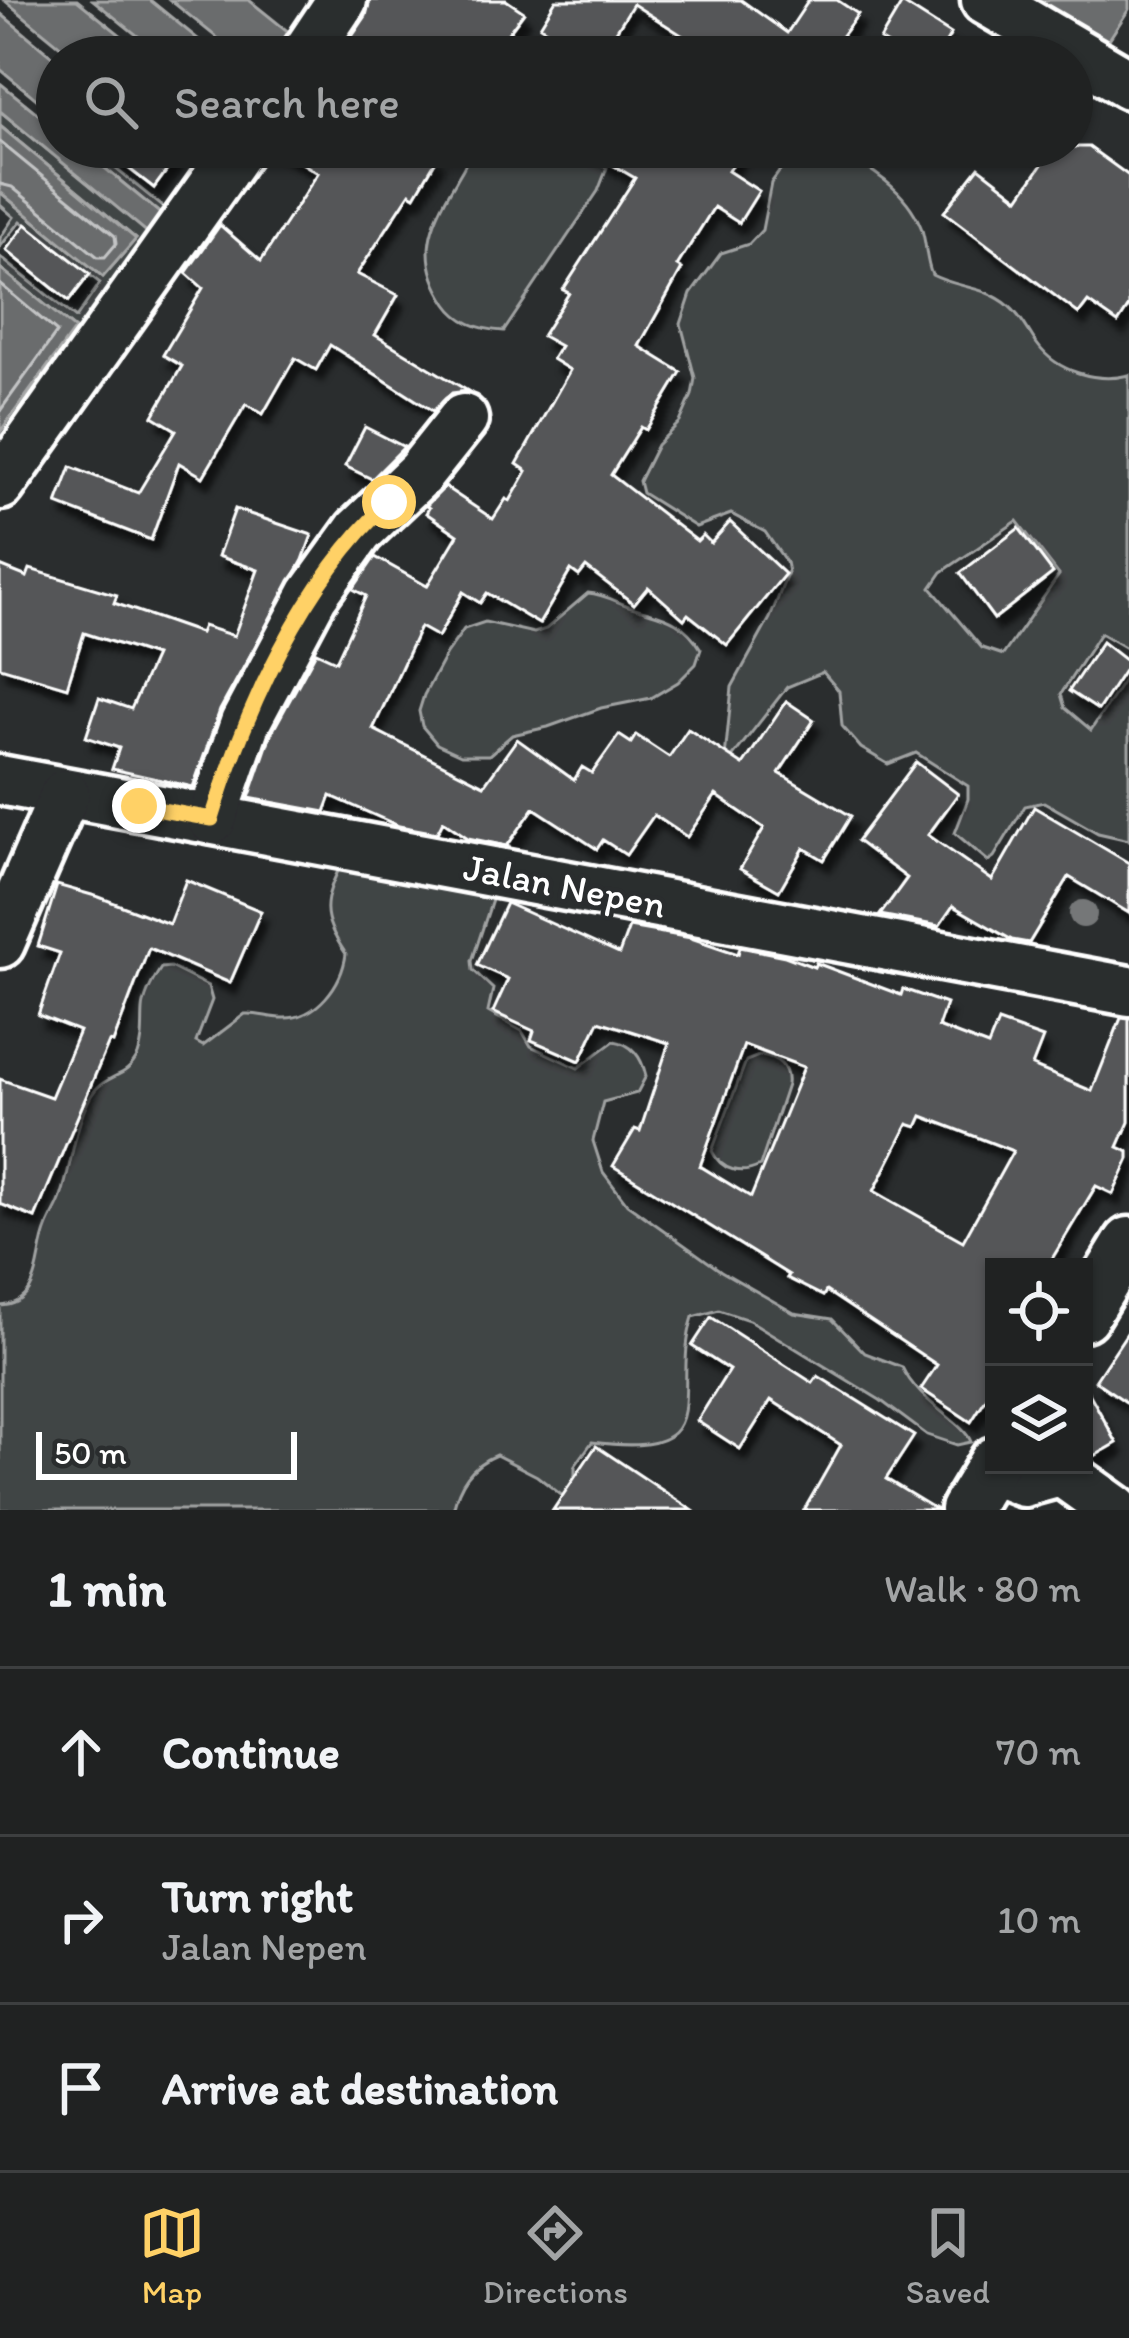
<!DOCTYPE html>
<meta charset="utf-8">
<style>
:root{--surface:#202222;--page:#2d2f2f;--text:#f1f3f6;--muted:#a2a4a5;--line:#3d3f40;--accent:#ffd166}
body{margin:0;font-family:Itim,sans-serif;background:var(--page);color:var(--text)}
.controls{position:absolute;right:36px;bottom:36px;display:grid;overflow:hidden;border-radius:0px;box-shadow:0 3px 9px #0004}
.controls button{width:108px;height:108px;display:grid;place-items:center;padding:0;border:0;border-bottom:3px solid var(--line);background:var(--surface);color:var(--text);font:60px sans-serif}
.scale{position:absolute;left:36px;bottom:30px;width:261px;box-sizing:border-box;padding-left:12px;border:6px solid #fff;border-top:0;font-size:33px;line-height:42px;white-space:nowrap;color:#fff;-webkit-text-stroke:9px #2a2d2e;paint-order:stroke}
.stop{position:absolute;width:36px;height:36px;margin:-27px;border:9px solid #ffd166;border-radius:50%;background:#fff}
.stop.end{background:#ffd166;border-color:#fff;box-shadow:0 3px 12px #0008}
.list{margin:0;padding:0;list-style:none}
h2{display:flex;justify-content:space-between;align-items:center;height:156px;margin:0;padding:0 48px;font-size:51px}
h2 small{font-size:39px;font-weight:400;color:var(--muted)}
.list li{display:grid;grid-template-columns:78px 1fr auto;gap:36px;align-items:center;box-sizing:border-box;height:168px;padding:0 48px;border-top:3px solid var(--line)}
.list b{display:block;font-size:45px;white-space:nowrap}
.list p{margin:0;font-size:39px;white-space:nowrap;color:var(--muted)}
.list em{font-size:39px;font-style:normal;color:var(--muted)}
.icon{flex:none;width:66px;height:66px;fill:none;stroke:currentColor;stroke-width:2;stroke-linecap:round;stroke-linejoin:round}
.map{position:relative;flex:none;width:1129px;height:1510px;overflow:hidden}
.search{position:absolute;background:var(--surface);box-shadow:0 3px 9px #0004;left:36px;right:36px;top:36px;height:132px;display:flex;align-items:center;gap:30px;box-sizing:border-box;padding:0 42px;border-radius:66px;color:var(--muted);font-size:45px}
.sheet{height:660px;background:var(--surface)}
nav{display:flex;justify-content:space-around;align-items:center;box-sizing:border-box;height:168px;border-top:3px solid var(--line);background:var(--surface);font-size:33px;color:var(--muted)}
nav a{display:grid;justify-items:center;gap:6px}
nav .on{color:var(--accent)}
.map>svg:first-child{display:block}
.green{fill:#414445;stroke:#a0a2a2;stroke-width:3;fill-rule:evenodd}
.water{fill:#6a6c6d;stroke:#a6a7a7;stroke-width:3}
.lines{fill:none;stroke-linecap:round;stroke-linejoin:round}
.shore{stroke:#c3c4c5;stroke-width:3}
.building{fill:#555758;stroke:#fff;stroke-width:3;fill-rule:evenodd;filter:url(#shadow)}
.minor-casing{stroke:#fff;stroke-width:57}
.minor{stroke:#2a2d2e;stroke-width:48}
.tree{fill:#757778}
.route{stroke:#ffd166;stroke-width:15}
.labels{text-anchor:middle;stroke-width:9;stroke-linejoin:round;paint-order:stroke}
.street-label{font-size:39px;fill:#fff;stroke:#2a2d2e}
</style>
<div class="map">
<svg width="1129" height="1510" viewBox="0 0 1129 1510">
<defs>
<filter id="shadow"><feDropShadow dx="6" dy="11" stdDeviation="3" flood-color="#0009"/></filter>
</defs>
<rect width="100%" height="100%" fill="#2a2d2e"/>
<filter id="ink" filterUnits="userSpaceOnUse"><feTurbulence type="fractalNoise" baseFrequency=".00833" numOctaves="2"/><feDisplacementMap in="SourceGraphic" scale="24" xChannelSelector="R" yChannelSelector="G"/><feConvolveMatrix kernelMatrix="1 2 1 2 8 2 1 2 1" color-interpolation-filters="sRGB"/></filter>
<g filter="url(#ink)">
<!-- green -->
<g class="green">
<path d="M0,111l149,122 13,-18 -83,-68h10l84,68 27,-39 -1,-17 9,-12h32l-240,338v-53l75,-103 -75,-61v-11l76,61 24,-35 -79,-62 -21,26v-9l14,-21 -14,-12v-13l103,85 33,-38 -136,-113z"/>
<path d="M468,147h104l35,21 -9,23 -94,140c-22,-1 -44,-8 -57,-27 -31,-46 -18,-79 9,-123 7,-13 13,-19 12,-34z"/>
<path d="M834,152c35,13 73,39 87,75 6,16 4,32 11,48 25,13 54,11 77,31 13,11 19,25 28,38 20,28 60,39 92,31v275l-29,-17 -39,61 4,14 26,22 38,-58v168l-31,-7 -54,-31 -19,4 -31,51 -6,4 -33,-28 13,-34v-13l-52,-33 -28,11 -27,-16 -19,-22 -3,-35 -16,-19 -36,15 -63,81 8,-81 38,-69 18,-46 -2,-10 -21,-30 -34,-18 -35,13 -54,-34 -3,-12 18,-36 23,-23 12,-27 3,-17 -14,-54 10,-30 30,-41 28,-9 13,-14 9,-47 13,-18zM1017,521l42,54 -56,80 -21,-7 -51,-60 11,-16z"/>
<path d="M588,593c14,1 25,7 38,12 33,12 54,10 75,44l-5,15 -18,18 -27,16 -50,10 -53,19 -36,8 -23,20h-28l-24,-11 -15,-18 -3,-15 5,-16 22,-41 18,-25 21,-7 49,11 12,-4z"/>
<path d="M343,861l145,28 5,8 -21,64 1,9 20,19 -5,23 34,19 9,15 47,22 36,-27c19,3 28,17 32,35l-9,17 -34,9 -10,39 10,31 24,32 94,67 73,42 38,6 33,34 37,14c16,35 63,56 69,75l-14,3 -30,-10 -47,-35 -131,-80 -30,-10 -26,7c-24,76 32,143 -101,125l-17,24v11l52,33 -49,-2 -41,-32 -41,-21c-25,10 -37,29 -43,55h-453v-204c43,-2 35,-49 47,-78 4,-12 12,-22 15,-34 9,-28 15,-83 34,-105 14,-15 32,-12 42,-34 6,-16 4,-29 5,-45 1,-15 10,-30 18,-42l9,-1 38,19 4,14 -16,42 7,4 42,-32c13,-1 25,4 38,4 34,1 59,-34 63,-64 -26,-38 -24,-52 -3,-93z"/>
<path d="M761,1055c18,3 28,12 26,30l-27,81c-18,9 -38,6 -48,-15l34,-90z"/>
</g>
<!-- water -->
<g class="water">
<path d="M4,0h73l71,57h-74z"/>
<path d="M93,0h57l70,57h-56z"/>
<path d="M170,0h79l41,33 -19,24h-30z"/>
<path d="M1033,0h96v9l-23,35z"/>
<path d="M0,13l57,47v46l-5,6 -52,-43z"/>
<path d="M0,83l57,46v18h22l83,68 -13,19 -149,-123z"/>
<path d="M0,126l136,113 -33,38 -103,-85z"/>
<path d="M0,268l75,61 -75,103z"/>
</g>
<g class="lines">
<!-- shore -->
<g class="shore">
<path d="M0,142l115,94 1,8 -11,13h-7l-86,-70 -12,-3"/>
<path d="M0,284l57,48 -57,79"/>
</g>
</g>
<!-- building -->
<g class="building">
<path d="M370,0h136l18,12 -34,45h-116l-25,-16 17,-25z"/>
<path d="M556,0h185l46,33 22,-33h28l21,14 -32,43h-110l-83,-53 -33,53h-11l-49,-31z"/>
<path d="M902,3l49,31 -14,23h-29l-28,-17z"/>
<path d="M101,147h61l14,11 -22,30z"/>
<path d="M276,147h144l18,10 -23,39 -5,-3 -53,81 41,21 -23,40 93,56 -16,2 -19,18 -103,-66 -14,25 -21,-12 -32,56 -17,-10 -43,73 -24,-14 -28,77 -94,-36 14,-37 67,26 38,-63 -23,-14 29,-50 -19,-11 40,-67 -17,-15 34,-48 41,36 57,-88z"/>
<path d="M582,147h160l-14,24 31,20 -20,32 -25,-16 -37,59 5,3 -43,77 42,26 -35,58 -5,-3 -30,48 86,66 6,-6 8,8 19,-21 55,52 -58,71 -39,-31 -4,5 -36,-32 -14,17 -48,-37 -7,9 -8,-6 -32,54 -52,-31 -7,10 -17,-11 -25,45 -18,-10 -47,102 111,56 33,-46 57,41 8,-13 10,6 27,-38 12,8 5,-8 33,22 19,-28 55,36 43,-64 28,19 -35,53 72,43 -27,44 -20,-12 -25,43 -39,-22 24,-41 -48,-33 -29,42 -33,-22 -28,40 -23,-15 -6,9 -63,-41 -27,38 -39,-8 -25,-17 -6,12 -38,-7 -68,-30 -6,16 -76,-14 22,-64 45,-82 20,9 30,-65 -13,-7 22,-32 52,29 31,-51 -32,-22 3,-5 -3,-2 19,-19 48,32 13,-20 4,2 17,-30 -10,-7 53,-94 -18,-11 8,-13 -18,-10 27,-43 -6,-3 72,-112z"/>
<path d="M1054,147h35l40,29v130l-11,17 -30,-21 -9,12 -135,-102 35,-45 40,31z"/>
<path d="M26,224l64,50 -21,27 -63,-51z"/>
<path d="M365,427l39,20 -32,32 -27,-13z"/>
<path d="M235,509l77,26 -9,25 -83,150 -27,77 -81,-18 7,-21 -33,-11 13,-39 32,11 24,-53 -71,-23 -17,54 -67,-20v-101l27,11 3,-8 87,26 -3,8 86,30 3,-7 31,10 24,-66 -40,-14z"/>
<path d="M1019,528l34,45 -59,46 -34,-46z"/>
<path d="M1102,642l27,21 -31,47 -29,-19z"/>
<path d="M916,762l42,32 -30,41 64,45 42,-73 95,56v50l-60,-36 -40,66 -17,-3 -59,-34 -14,20 -59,-11 27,-37 -50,-37z"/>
<path d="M186,880l75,31 -31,72 -81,-35 -36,95 -4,-1 -74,176 -35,-14v-125l51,18 28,-66 -41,-16 22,-62 -22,-7 19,-61 42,12 70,27z"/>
<path d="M506,903l113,51 10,-27 62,11 47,16 2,-7 45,9 29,11 2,-4 85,32 2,-6 43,15 -8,23 50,19 10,-24 45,16 -11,28 60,25 29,-73 8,1v103l-11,25 11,5v7l-16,35 -17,-8 -49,81h-53v119l-23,36 -50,-33 16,-24 -111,-74 -3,5 -36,-18 2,-3 -176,-109 22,-37 5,2 29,-88 -70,-22 -19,40 -49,-21 3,-9 -41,-19 15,-33 -31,-14zM744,1045l60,22 -53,130 -51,-31zM922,1116l91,35 -50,90 -89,-50 34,-67 9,3z"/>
<path d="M711,1317l102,66 5,-7 96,60 -28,43 51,31h-133l37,-65 -70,-45 -31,49 -43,-28 32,-51 -37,-24z"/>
<path d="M1129,1330v74l-34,-23z"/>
<path d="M1084,1384l33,59 -26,15 -7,-5z"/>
<path d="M596,1446l96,64h-139z"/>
</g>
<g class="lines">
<!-- minor casing -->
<g class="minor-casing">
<g id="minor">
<path d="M986,0l143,84"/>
<path d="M304,57l38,-57"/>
<path d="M0,485l240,-338"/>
<path d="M0,780l1129,211"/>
<path d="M212,819l33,-96 68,-128 46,-64 61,-58 43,-54"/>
<path d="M0,943l65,-149"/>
<path d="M1084,1316l45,-74"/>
<path d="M990,1469l33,13 33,-9 10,2 49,35"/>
<path d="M965,1510l29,-48"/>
</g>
</g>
<!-- minor -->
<use href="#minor" class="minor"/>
</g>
<!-- trees -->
<circle class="tree" cx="1083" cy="914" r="14"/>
</g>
<g class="lines" filter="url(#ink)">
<!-- route -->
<path class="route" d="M139,806l73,13c34,-111 91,-237 177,-317"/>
</g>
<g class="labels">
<!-- street labels -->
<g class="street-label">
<text transform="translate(565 885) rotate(11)" y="14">Jalan Nepen</text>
</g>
</g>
</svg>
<div class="controls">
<button><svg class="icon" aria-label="locate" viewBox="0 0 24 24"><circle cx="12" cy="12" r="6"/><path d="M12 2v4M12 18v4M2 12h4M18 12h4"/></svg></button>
<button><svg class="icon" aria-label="layers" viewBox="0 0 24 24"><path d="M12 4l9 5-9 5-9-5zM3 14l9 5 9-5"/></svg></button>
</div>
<div class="scale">50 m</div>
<div class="stop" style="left:389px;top:502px"></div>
<div class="stop end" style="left:139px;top:806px"></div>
<div class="search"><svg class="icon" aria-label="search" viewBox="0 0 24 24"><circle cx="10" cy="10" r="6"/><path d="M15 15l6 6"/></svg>Search here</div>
</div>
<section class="sheet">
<h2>1 min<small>Walk · 80 m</small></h2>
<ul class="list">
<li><svg class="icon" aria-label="ahead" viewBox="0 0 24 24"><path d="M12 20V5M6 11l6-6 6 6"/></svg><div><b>Continue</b></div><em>70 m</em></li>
<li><svg class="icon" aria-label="right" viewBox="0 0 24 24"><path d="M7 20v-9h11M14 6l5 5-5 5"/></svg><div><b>Turn right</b><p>Jalan Nepen</p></div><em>10 m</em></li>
<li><svg class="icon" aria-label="arrive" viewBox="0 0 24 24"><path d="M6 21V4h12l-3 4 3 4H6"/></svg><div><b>Arrive at destination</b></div></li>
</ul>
</section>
<nav>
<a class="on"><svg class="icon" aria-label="map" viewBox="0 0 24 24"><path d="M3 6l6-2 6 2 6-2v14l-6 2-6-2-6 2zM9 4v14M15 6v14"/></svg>Map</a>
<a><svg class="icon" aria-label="directions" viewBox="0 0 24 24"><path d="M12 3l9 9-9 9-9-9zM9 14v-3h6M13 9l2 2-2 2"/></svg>Directions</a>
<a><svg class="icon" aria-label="saved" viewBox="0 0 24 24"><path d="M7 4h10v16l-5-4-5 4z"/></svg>Saved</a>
</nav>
